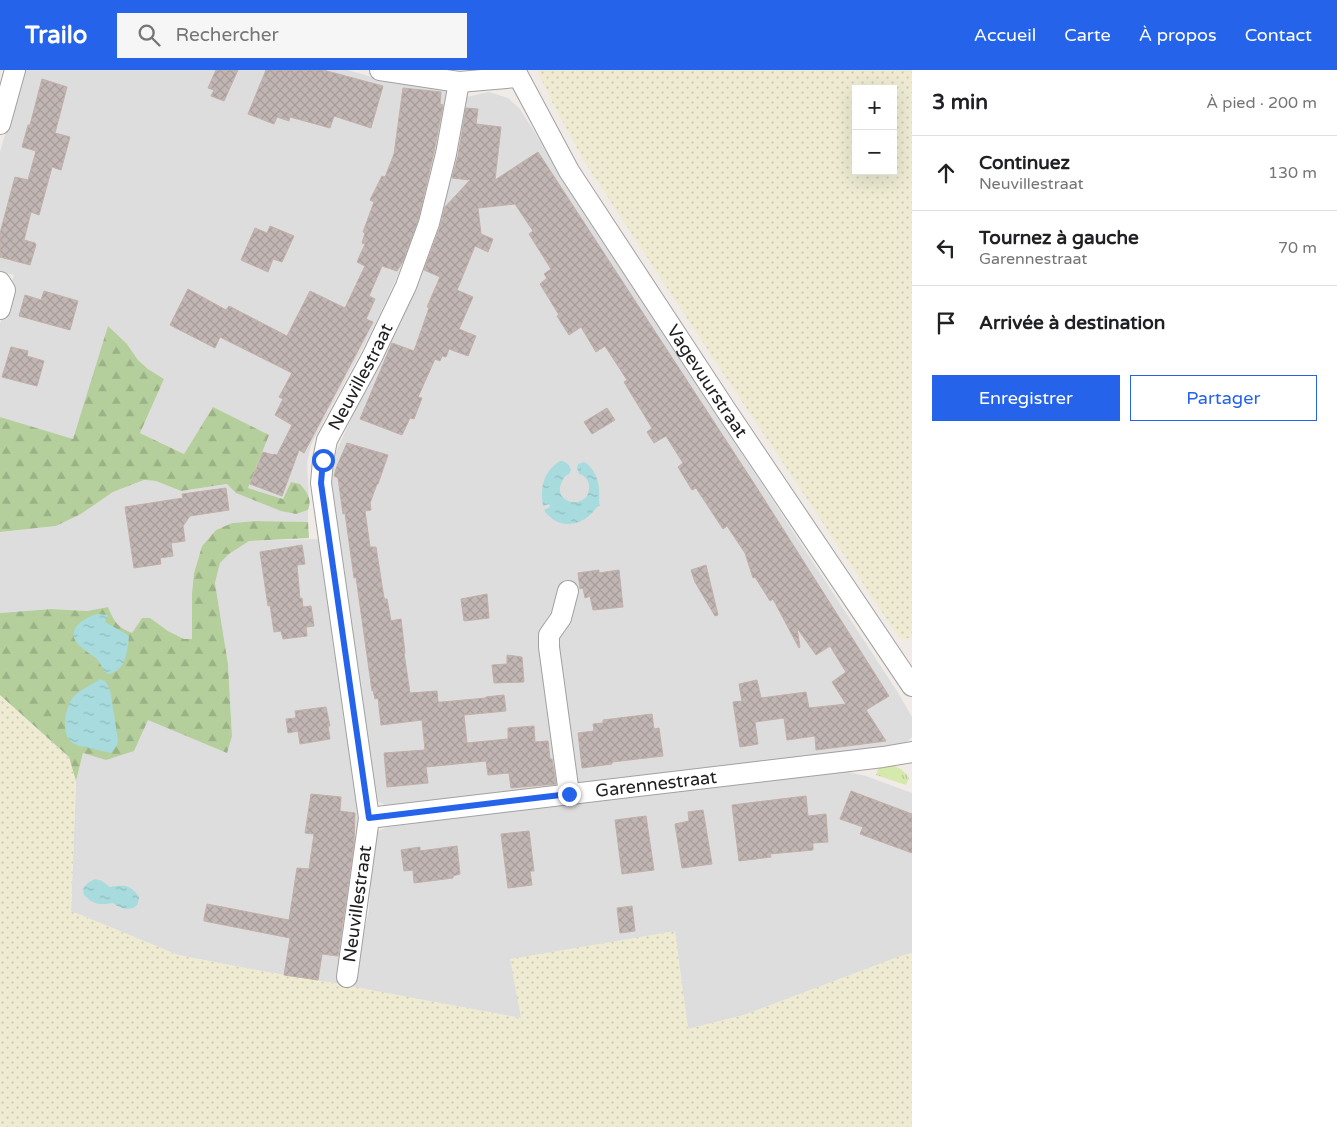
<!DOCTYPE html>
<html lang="fr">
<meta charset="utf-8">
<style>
:root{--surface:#fff;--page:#f6f6f6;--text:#202124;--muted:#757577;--line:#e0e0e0;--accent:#2563eb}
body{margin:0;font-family:"Varela Round",sans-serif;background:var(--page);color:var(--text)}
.controls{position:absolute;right:15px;top:15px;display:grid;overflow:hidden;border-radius:0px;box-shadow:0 5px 20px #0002}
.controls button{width:45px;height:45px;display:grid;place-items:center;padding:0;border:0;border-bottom:1px solid var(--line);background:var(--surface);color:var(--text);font:25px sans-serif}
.stop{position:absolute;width:15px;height:15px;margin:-11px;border:4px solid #2563eb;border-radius:50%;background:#fff}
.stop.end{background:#2563eb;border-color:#fff;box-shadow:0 1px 5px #0008}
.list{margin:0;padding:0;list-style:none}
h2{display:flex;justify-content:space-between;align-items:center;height:65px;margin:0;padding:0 20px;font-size:21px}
h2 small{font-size:16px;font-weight:400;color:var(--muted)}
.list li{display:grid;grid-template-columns:32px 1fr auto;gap:15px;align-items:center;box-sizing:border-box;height:75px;padding:0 20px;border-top:1px solid var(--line)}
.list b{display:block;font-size:19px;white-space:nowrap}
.list p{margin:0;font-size:16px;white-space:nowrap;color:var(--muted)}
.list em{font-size:16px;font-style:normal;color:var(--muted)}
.actions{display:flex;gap:10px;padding:15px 20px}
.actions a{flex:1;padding:11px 0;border:1px solid var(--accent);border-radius:0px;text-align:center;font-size:18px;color:var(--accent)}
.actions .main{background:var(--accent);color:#fff}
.icon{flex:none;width:28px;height:28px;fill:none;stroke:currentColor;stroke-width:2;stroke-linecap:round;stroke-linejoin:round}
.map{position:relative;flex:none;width:912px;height:1057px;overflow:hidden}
header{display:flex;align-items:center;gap:30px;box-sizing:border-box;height:70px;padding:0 25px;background:var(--accent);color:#fff}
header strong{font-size:24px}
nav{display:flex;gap:28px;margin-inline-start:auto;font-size:18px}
.search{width:350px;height:45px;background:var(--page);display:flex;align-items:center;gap:12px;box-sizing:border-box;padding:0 18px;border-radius:0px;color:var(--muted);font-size:19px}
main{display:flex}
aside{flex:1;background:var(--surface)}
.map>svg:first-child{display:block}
.residential{fill:#dedddd}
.farmland{fill:url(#farmland-dots);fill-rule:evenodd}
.grass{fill:url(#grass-tufts)}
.forest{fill:url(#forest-firs)}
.water{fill:url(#water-ripples)}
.building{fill:url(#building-cross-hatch);stroke:#c2afa9}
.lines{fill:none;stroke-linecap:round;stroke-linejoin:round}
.minor-casing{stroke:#a1a1a1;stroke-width:22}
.minor{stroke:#fff;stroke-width:20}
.route{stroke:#2563eb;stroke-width:6}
.labels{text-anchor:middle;stroke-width:4;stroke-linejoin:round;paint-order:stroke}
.street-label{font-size:18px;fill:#202020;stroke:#fff}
</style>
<header>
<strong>Trailo</strong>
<div class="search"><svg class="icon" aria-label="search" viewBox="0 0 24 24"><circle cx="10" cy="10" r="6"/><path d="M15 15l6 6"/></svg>Rechercher</div>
<nav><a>Accueil</a><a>Carte</a><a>À propos</a><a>Contact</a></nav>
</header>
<main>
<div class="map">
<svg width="912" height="1057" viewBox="0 0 912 1057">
<defs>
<pattern id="farmland-dots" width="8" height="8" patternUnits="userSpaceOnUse" patternTransform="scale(1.25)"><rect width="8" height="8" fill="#eeebd2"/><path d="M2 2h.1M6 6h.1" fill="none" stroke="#ccc9b4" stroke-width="1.8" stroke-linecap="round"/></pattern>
<pattern id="grass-tufts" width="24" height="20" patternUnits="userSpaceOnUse" patternTransform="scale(1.25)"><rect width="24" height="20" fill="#d6e9ad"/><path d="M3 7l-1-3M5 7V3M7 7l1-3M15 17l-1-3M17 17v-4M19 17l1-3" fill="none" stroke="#b7c895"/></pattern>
<pattern id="forest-firs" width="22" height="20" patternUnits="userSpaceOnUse" patternTransform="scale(1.25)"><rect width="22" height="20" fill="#b5cf9c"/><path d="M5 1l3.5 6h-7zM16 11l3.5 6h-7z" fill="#9bb186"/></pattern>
<pattern id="water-ripples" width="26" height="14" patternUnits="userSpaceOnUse" patternTransform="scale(1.25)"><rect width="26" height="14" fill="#a8dbdd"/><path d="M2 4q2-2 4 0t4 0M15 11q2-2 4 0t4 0" fill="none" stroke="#90bcbd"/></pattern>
<pattern id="building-cross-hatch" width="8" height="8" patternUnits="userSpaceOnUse" patternTransform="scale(1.25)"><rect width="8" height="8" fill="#c1b6b3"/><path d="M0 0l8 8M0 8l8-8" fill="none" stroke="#a69c9a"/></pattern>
</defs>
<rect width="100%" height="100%" fill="#f0ebe6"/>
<!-- residential -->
<g class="residential">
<path d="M23,0h324l25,7 75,11 -12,73 -17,70 -45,98 -62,116 -4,18 2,33 -5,-7 -13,-6 -8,16 -36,-11 -33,-81 -30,47 -44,-21 24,-54 -16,-10 -10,-9 -11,-16 -19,-17 -35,113 -73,-23v-93l14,-49 -14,-4v-119z"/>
<path d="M489,22l19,6 12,11 69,110 308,472 15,26v20l-6,6 -20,6 -499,57 -10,-5 -49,-324 7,-23 35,-76 96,-281z"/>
<path d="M144,410l12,1 25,10 46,-7 10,9 59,21 12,-4v12l-52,-1 -24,2 -16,7 -14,16 -8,27 -2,20v46h-8l-42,-21 -10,16 -10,-5 -9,-10 -5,-12 -21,4 -36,-2 -51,4v-81l56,-6 25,-12 32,-22z"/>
<path d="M320,469l41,277 -22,168 -72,-12 -89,-17 -107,-44 5,-130 7,-28 23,6 42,-39 84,16 -4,-72 -13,-81 5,-20 9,-9 20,-13z"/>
<path d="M834,699l32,7 46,17v160l-14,4 -154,58 -56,14 -14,-97 -153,86 -170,-31 18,-77 5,-72 4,-7 10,-4 165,-22z"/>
</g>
<!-- farmland -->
<g class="farmland">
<path d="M537,0h375v568l-12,1 -177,-266 -139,-212 -31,-57zM856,19h37v82h-37z"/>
<path d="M0,625l69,62 7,24 -5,130 107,44 89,17 72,12 182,34 -11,-59 165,-28 13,98 56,-14 154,-58 14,-4v174h-912z"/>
</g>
<!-- grass -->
<path class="grass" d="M880,694c14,1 21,2 29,14l-3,7 -30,-10z"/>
<!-- forest -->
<g class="forest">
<path d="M108,256l19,18 11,16 10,9 16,10 -24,54 44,21 29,-47 56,28 -21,53 35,11 8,-17 9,2c8,9 12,15 8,26l-12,4 -15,-3 -45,-18 -9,-9 -46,7 -25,-10 -12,-1 -31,12 -32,22 -25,12 -56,6v-115l73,22z"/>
<path d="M256,451l52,1 1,16 -60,3 -20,13 -9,9 -5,20 13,81 4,72 -5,17 -79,-33 -14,31 -28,9 -23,-7 -7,28 -7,-24 -69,-62v-82l51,-4 36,2 21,-4c6,14 9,20 24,26l10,-15h8l18,13 16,8h8v-46l2,-20 8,-27 14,-16 16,-7z"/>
</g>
<!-- water -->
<g class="water">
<path d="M560,391c7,1 9,3 11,9l-2,4 -5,3c-1,3 -4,8 -4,11 -2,18 31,21 29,-3 -1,-6 -5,-10 -10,-11l-2,-6 1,-4 6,-2c9,4 15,18 15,28 1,6 -1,11 1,16l-3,1c-13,19 -38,25 -53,3l6,-3 -1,-3 -6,2c-3,-19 0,-34 17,-45z"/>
<path d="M98,544l10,1 -3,7 23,13 1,2c-2,15 -3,34 -21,37 -6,-4 -7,-11 -12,-16 -5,-4 -11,-7 -16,-12 -17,-15 4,-29 18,-32z"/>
<path d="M100,609l5,2 5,8 8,51 -1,5 -6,8c-10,-3 -30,-5 -38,-10 -13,-7 -8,-38 1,-47 7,-7 18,-11 26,-17z"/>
<path d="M95,809l7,2 8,6c14,-2 20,-3 29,10 0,2 -1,7 -2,8 -5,7 -19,3 -24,-2 -14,2 -19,2 -29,-8l-1,-7 6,-6z"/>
</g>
<!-- building -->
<g class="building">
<path d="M216,0h22l-14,31 -13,-5 3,-6 -6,-2z"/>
<path d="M266,0h57l60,16 -12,42 -37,-12 -4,12 -40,-11 -1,4 -12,-4 -3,7 -26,-10z"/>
<path d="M42,9l25,8 -12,46 15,4 -9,33 -9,-3 -13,48 -8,-3 -7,28 11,3 1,2 -6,20 -30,-8v-24l15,-56 13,3 8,-29 -14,-4 6,-22h2z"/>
<path d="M403,18l38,4 -1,12 3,1 -9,47 -16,68 -15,41 -6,10 -15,-5 -13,30 6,3 -9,20 7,3 -69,131 -5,-3 -17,46 -32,-12 13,-32 10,3 1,-1 3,1 15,-30 -17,-10 8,-16 -4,-2 13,-24 -72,-36 -5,11 -45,-23 18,-36 38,21 3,-4 58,30 23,-45 35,17 20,-42 -8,-4 8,-18 -3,-1 3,-10 -2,-1 11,-30 -4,-2 12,-24 3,1 9,-23z"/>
<path d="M466,38l12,1 -2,15 25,3 -6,53 43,-28 219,336 132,208 -23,14 20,31 -70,9 -1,-14 -28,4 -3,-22 -29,4 3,22 -18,3 -7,-45 9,-1 -3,-17 18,-4 4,18 45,-6 3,16 37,-4 -14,-22 14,-10 -16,-26 -14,9 -19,-27 3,19 -1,1 -26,-49 -3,2 -15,-24 -2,1 -8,-25 -18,-27 -4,3 -27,-41 -4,2 -14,-23 5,-4 -17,-27 -12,7 -7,-11 5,-4 -28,-46 3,-2 -22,-34 -9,6 -15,-25 -12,8 -12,-19 2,-1 -19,-31 7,-6 -3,-4 7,-5 -22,-35 4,-3 -18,-27 -37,4 3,26 12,5 -5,13 -13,-6 -18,44 16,7 -14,32 17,7 -8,20 -19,-7 -3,8 -4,-1 -2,5 -5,-2 -17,38 4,1 -8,21 -4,-1 -8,17 -42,-16 32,-76 22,8 15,-43 -2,-1 13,-30 -16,-7 16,-43 5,-20 25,-27 -18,-2 6,-22z"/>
<path d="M270,156l24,10 -12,26 -9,-3 -5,13 -27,-12 14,-32 12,5z"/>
<path d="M44,221l34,10 -8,29 -51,-14 6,-21 16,5z"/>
<path d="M11,277l17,4 -1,5 17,5 -7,25 -35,-9z"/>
<path d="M607,338l8,12 -23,14 -8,-12z"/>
<path d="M347,373l41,12 -10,29h-1l-7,19 1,7 -6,1 5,36h6l8,51 1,1h2l4,22 10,-2 4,34h-1l6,40 27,-2 1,11h4l44,-4v-1l18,-2 2,16 -42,4 3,28 41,-4v-11l26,-2 1,16 13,-1 2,18h2l4,25 -45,4 -2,-15 -21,2 -2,-14 -60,6 2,16 -41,4 -3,-34 41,-3 -3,-30 -41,5 -3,-27 -3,1 -2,-9 -1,1 -16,-114 -2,1 -9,-65 -2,1 -5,-36 -4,-2 3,-10z"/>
<path d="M226,418l3,22 -39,6 -7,10 2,15 -14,2 2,13 -13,2 1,6 -27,4 -9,-61 58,-9 -1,-4z"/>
<path d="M302,475l3,19 -8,1 3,34 2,-1 1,9 8,-1 3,20 -8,1 1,9 -24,3 -2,-8 -7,1 -4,-27 -2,1 -8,-54z"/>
<path d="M706,495l12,50 -3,1 -20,-34 -4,-12z"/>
<path d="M599,500v3l20,-3 4,37 -30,3 -3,-14 -5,2 -2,-10 -3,1 -2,-16z"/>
<path d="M487,524l2,24 -25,3 -3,-22z"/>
<path d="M507,585l15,2 2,25 -30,1 -2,-18 15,-1z"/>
<path d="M326,637l4,19h-2l2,13 -30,5 -2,-13 -10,2 -2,-14 10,-1 -1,-7z"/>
<path d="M652,644l2,15 5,-1 4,28 -51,6v2l-30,4 -4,-35 16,-2 -1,-7 10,-1v-3z"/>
<path d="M851,721l61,23v39l-52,-19 3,-7 -23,-8z"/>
<path d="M311,724l30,3 -1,14 15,2 -1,30 -16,113 -16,-2 -4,26 -34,-5 6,-37 -86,-17v-3l3,-14 82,16 8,-52 12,1 5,-35 -9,-1z"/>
<path d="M806,726l2,20 18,-2 2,28 -15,1v7l-43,4 1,3 -32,4 -7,-56z"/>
<path d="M703,740l9,54 -30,4 -7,-44 14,-3 -1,-9z"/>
<path d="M646,746l8,54 -32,4 -7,-54z"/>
<path d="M529,761l5,40h-4l2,14 -24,3 -7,-54z"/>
<path d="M457,776l3,28 -7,2v2l-39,5 -1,-13 -9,1 -3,-21 19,-3v4z"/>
<path d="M632,836l3,25 -15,2 -3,-25z"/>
</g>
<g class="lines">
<!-- minor casing -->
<g class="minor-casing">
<g id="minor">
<path d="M380,0l79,12 58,-5"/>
<path id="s1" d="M515,0l54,101 157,239 186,276"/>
<path d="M0,54l15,-54"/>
<path d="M0,212l5,8 -5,19"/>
<path d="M568,521l-7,27 -12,17v12l20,147"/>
<path id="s2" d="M369,748l514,-61 29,-5"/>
<path id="s3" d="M347,907l22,-159 -48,-335 2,-23 4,-20 45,-83 34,-71 23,-63 17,-69 13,-72"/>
</g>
</g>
<!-- minor -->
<use href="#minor" class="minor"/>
</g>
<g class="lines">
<!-- route -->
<path class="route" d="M323,390l-2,23 48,335 200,-24"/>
</g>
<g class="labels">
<!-- street labels -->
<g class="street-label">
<text dy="6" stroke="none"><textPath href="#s3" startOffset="614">Neuvillestraat</textPath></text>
<text dy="6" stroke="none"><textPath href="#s1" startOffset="366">Vagevuurstraat</textPath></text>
<text dy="6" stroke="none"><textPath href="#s2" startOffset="289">Garennestraat</textPath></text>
<text dy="6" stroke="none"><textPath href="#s3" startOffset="74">Neuvillestraat</textPath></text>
</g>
</g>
</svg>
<div class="controls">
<button>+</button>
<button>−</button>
</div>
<div class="stop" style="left:323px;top:390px"></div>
<div class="stop end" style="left:569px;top:724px"></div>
</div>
<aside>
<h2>3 min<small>À pied · 200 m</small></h2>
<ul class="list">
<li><svg class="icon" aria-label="ahead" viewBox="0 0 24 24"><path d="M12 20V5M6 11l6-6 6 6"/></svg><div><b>Continuez</b><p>Neuvillestraat</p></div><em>130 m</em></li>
<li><svg class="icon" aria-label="left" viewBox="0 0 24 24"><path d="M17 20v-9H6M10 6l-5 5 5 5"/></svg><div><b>Tournez à gauche</b><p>Garennestraat</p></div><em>70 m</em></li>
<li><svg class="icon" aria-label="arrive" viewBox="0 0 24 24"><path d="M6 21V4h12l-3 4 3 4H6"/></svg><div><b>Arrivée à destination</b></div></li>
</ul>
<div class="actions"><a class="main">Enregistrer</a><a>Partager</a></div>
</aside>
</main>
